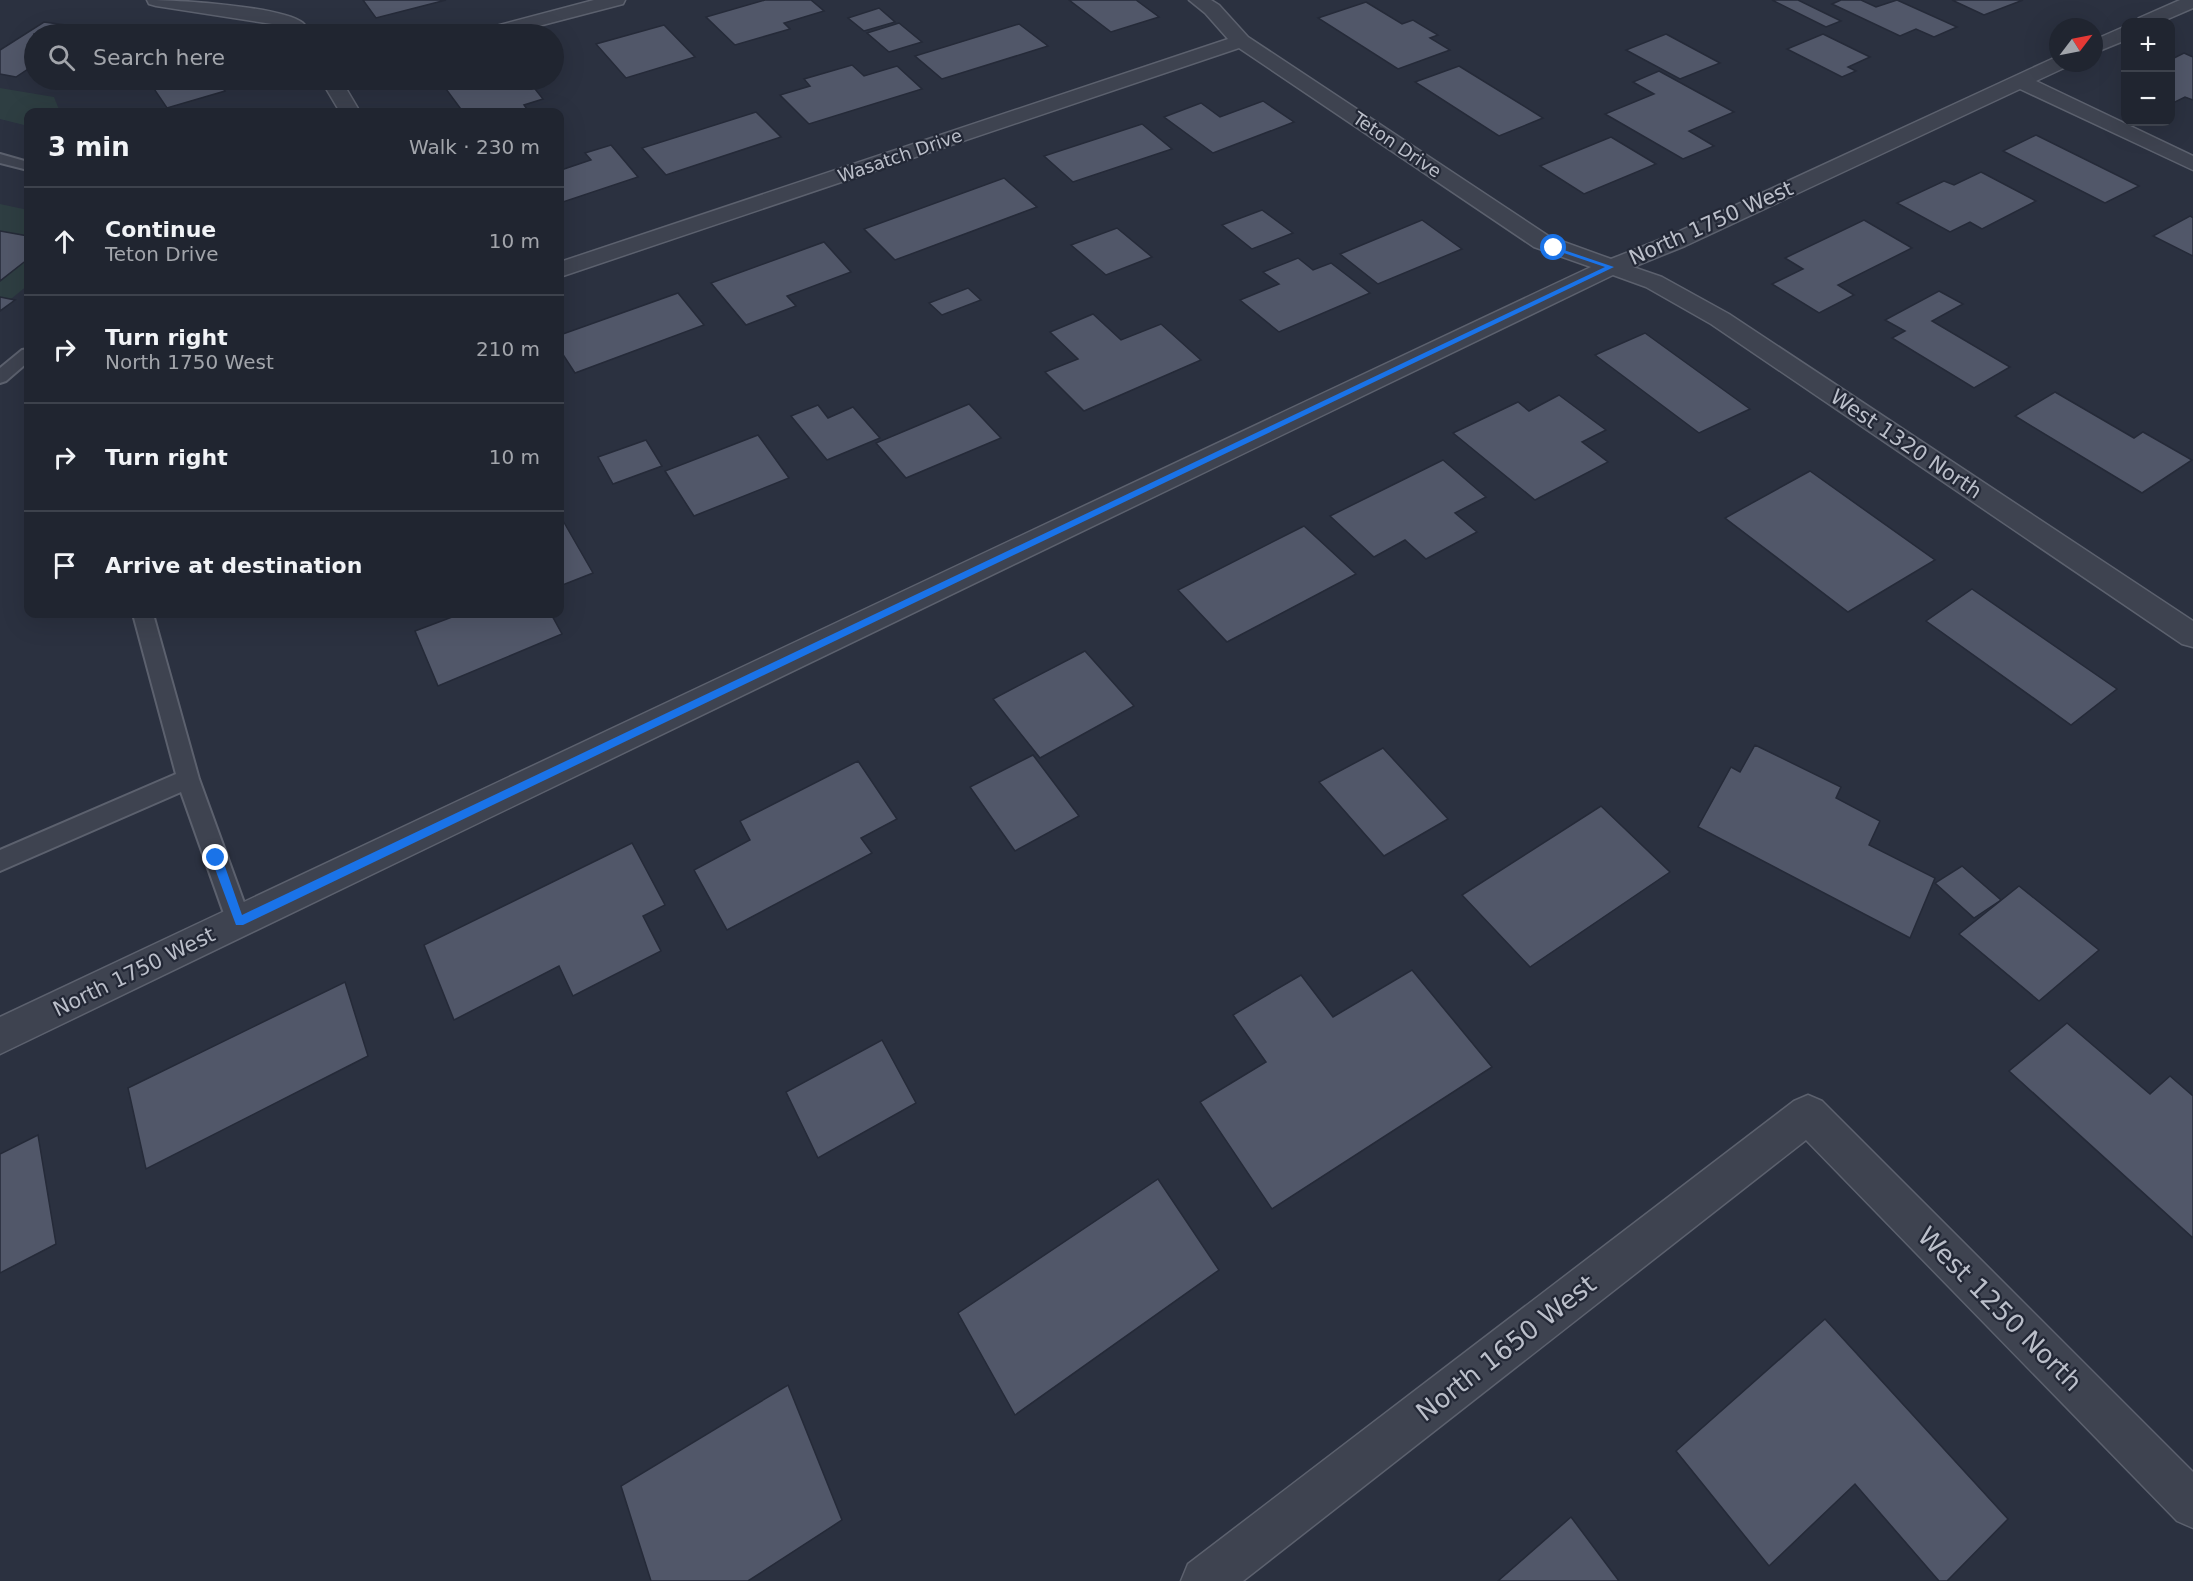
<!DOCTYPE html>
<meta charset="utf-8">
<style>
:root{--surface:#202530;--page:#282d38;--text:#f1f3f6;--muted:#a2a5ab;--line:#3d424c}
body{margin:0;font-family:"DejaVu Sans",sans-serif;background:var(--page);color:var(--text)}
.controls{position:absolute;right:18px;top:18px;display:grid;overflow:hidden;border-radius:12px;box-shadow:0 6px 24px #0002}
.controls button{width:54px;height:54px;display:grid;place-items:center;padding:0;border:0;border-bottom:2px solid var(--line);background:var(--surface);color:var(--text);font:30px sans-serif}
.compass{position:absolute;left:2049px;top:18px;width:54px;height:54px;border-radius:50%;background:var(--surface);box-shadow:0 6px 24px #0002;rotate:58deg}
.stop{position:absolute;width:18px;height:18px;margin:-14px;border:4px solid #1a73e8;border-radius:50%;background:#fff}
.stop.end{background:#1a73e8;border-color:#fff;box-shadow:0 2px 6px #0008}
.list{margin:0;padding:0;list-style:none}
h2{display:flex;justify-content:space-between;align-items:center;height:78px;margin:0;padding:0 24px;font-size:26px}
h2 small{font-size:20px;font-weight:400;color:var(--muted)}
.list li{display:grid;grid-template-columns:39px 1fr auto;gap:18px;align-items:center;box-sizing:border-box;height:108px;padding:0 24px;border-top:2px solid var(--line)}
.list b{display:block;font-size:22px;white-space:nowrap}
.list p{margin:0;font-size:20px;white-space:nowrap;color:var(--muted)}
.list em{font-size:20px;font-style:normal;color:var(--muted)}
.icon{flex:none;width:33px;height:33px;fill:none;stroke:currentColor;stroke-width:2;stroke-linecap:round;stroke-linejoin:round}
.map{position:relative;flex:none;width:2193px;height:1581px;overflow:hidden}
.search{position:absolute;background:var(--surface);box-shadow:0 6px 24px #0002;left:24px;top:24px;width:540px;height:66px;display:flex;align-items:center;gap:15px;box-sizing:border-box;padding:0 21px;border-radius:33px;color:var(--muted);font-size:22px}
.panel{position:absolute;background:var(--surface);box-shadow:0 6px 24px #0002;left:24px;top:108px;width:540px;height:510px;border-radius:12px}
.map>svg:first-child{display:block}
.green{fill:#2e3e42}
.building{fill:#515769;stroke:#252a38;stroke-width:1.5}
.lines{fill:none;stroke-linecap:round;stroke-linejoin:round}
.lane-casing{stroke:#5c616e;stroke-width:4}
.street-casing{stroke:#5c616e;stroke-width:3}
.lane{fill:#3e4350;fill-rule:evenodd}
.street{fill:#3e4350;fill-rule:evenodd}
.route{fill:#1a73e8}
.labels{text-anchor:middle;stroke-width:4.5;stroke-linejoin:round;paint-order:stroke}
.far-street-label{font-size:18px;fill:#bbbfca;stroke:#232836}
.street-label{font-size:21px;fill:#bbbfca;stroke:#232836}
.near-street-label{font-size:26px;fill:#bbbfca;stroke:#232836}
</style>
<div class="map">
<svg width="2193" height="1581" viewBox="0 0 2193 1581">
<rect width="100%" height="100%" fill="#2b3140"/>
<!-- green -->
<g class="green">
<path d="M0,88l54,9 6,15h-32v14l-28,-7z"/>
<path d="M0,204l28,6v75l-28,23z"/>
</g>
<!-- building -->
<g class="building">
<path d="M363,0h83l-70,18z"/>
<path d="M765,0h46l13,11 -40,12 6,6 -55,16 -29,-28z"/>
<path d="M1069,0h67l23,17 -48,15z"/>
<path d="M1772,0h26l43,21 -15,6z"/>
<path d="M1841,0h20l15,7 21,-7 60,27 -23,10 -18,-8 -16,7 -68,-32z"/>
<path d="M1952,0h71l-39,15z"/>
<path d="M1366,2l36,22 11,-4 25,15 -8,3 20,12 -52,19 -80,-51z"/>
<path d="M879,8l16,14 -31,9 -16,-13z"/>
<path d="M44,22l65,9 -5,3h-70v31l-18,12 -16,-3v-24z"/>
<path d="M899,23l23,19 -33,10 -22,-19z"/>
<path d="M1019,24l29,22 -106,33 -27,-23z"/>
<path d="M664,25l31,32 -69,21 -30,-34z"/>
<path d="M1666,34l54,29 -40,16 -54,-29z"/>
<path d="M1823,34l47,23 -22,10 8,4 -14,6 -55,-28z"/>
<path d="M2184,53l9,4v43l-8,-3 -12,6 -3,-1v-42z"/>
<path d="M852,65l12,11 33,-10 25,23 -113,35 -29,-29 30,-9 -6,-7z"/>
<path d="M1459,66l84,52 -44,18 -84,-54z"/>
<path d="M1659,71l75,41 -45,19 25,15 -31,13 -78,-45 49,-20 -21,-12z"/>
<path d="M148,80h69l8,11 -58,17z"/>
<path d="M480,80h26l4,4 18,-4 15,19 -19,6 5,7h-66l-17,-23z"/>
<path d="M1263,101l31,21 -81,31 -49,-36 37,-14 19,14z"/>
<path d="M756,112l25,25 -115,38 -24,-27z"/>
<path d="M1142,124l30,25 -99,33 -29,-26z"/>
<path d="M2036,135l103,51 -34,17 -102,-52z"/>
<path d="M1611,137l45,27 -72,30 -44,-28z"/>
<path d="M611,145l27,32 -78,26v-35l1,2 30,-10 -6,-7z"/>
<path d="M1981,172l55,29 -54,28 -12,-7 -20,10 -53,-29 47,-22 10,4z"/>
<path d="M1004,178l33,29 -142,53 -31,-31z"/>
<path d="M1262,210l31,23 -41,16 -30,-24z"/>
<path d="M2190,216l3,2v38l-40,-20z"/>
<path d="M1422,220l40,29 -84,35 -38,-30z"/>
<path d="M1864,220l48,28 -74,37 16,10 -35,18 -47,-29 31,-15 -18,-11z"/>
<path d="M1117,228l35,29 -46,18 -35,-30z"/>
<path d="M0,231l28,5v23l-28,22z"/>
<path d="M824,242l27,30 -64,24 9,10 -50,19 -35,-42z"/>
<path d="M1298,258l15,12 18,-7 39,30 -91,39 -39,-32 39,-16 -16,-12z"/>
<path d="M968,288l13,12 -39,15 -13,-12z"/>
<path d="M1939,291l24,13 -31,17 78,46 -36,21 -82,-50 13,-7 -20,-11z"/>
<path d="M678,293l26,32 -129,48 -15,-23v-15z"/>
<path d="M0,297l15,3 -15,11z"/>
<path d="M1093,314l28,26 40,-16 40,36 -117,51 -39,-39 33,-13 -28,-27z"/>
<path d="M1645,333l105,76 -51,24 -104,-78z"/>
<path d="M2055,392l79,46 9,-6 49,28 -50,33 -127,-77z"/>
<path d="M1559,395l47,35 -24,12 26,20 -73,38 -82,-67 65,-31 11,9z"/>
<path d="M969,404l32,34 -95,40 -30,-35z"/>
<path d="M818,405l10,13 25,-11 27,31 -53,22 -36,-44z"/>
<path d="M758,435l31,43 -95,38 -29,-45z"/>
<path d="M646,440l16,26 -49,18 -15,-27z"/>
<path d="M1443,460l43,37 -31,16 22,19 -51,27 -21,-19 -31,17 -44,-41z"/>
<path d="M1810,471l125,89 -87,52 -123,-94z"/>
<path d="M562,519l31,54 -33,13v-66z"/>
<path d="M1304,526l52,48 -129,68 -49,-52z"/>
<path d="M1972,589l145,100 -46,36 -145,-104z"/>
<path d="M460,614h91l11,20 -124,52 -23,-55z"/>
<path d="M1085,651l49,55 -94,52 -47,-59z"/>
<path d="M1755,745l86,42 -5,11 44,23 -11,24 66,33 -25,60 -212,-111 33,-60 9,5z"/>
<path d="M1383,748l65,71 -64,37 -65,-74z"/>
<path d="M1033,755l46,61 -64,35 -45,-64z"/>
<path d="M858,761l39,58 -36,19 11,15 -145,77 -33,-60 56,-30 -10,-19z"/>
<path d="M1601,806l69,66 -140,95 -68,-72z"/>
<path d="M632,843l33,62 -22,11 18,35 -88,45 -14,-30 -105,54 -30,-75z"/>
<path d="M1962,866l39,34 -27,18 -39,-35z"/>
<path d="M2019,886l80,64 -60,51 -80,-67z"/>
<path d="M1412,970l80,97 -220,142 -72,-107 66,-40 -33,-47 68,-40 32,42z"/>
<path d="M345,982l23,74 -222,113 -18,-81z"/>
<path d="M2067,1023l83,71 20,-18 23,20v142l-184,-167z"/>
<path d="M882,1040l34,63 -98,55 -32,-66z"/>
<path d="M38,1135l18,109 -56,29v-119z"/>
<path d="M1158,1179l61,91 -204,145 -57,-102z"/>
<path d="M1825,1319l183,200 -61,62h-8l-84,-97 -86,82 -93,-115z"/>
<path d="M788,1385l54,135 -94,61h-97l-30,-95z"/>
<path d="M1571,1517l48,64h-121z"/>
</g>
<g class="lines">
<!-- lane casing -->
<g class="lane-casing">
<g id="lane">
<path d="M0,154l28,8v8l-28,-7z"/>
<path d="M28,349v13l-22,19 -6,2v-15l22,-18z"/>
<path d="M133,614h20l46,165 52,143 -3,8 -9,3 -9,-3 -3,-8 -46,-130 -181,79v-21l176,-76z"/>
</g>
</g>
<!-- street casing -->
<g class="street-casing">
<g id="street">
<path d="M147,0c30,0 134,6 156,23 3,3 6,7 9,11h-20l-4,-4 -16,-6 -116,-18 -7,-2z"/>
<path d="M594,0h31l-2,4 -115,30h-30l3,-4z"/>
<path d="M1189,0h22l8,5 29,32 302,200 61,22 58,-23 383,-177 6,-2v6h11l-3,4 -30,14 157,75v14l-173,-81 -335,157 -52,21 29,10 67,37 464,307v26l-11,-3 -471,-320 -65,-37 -33,-12 -1613,779v-37l1591,-750 -57,-20 -295,-199 -679,229v-15l668,-223 -23,-26z"/>
<path d="M2180,0h13v8l-32,14h-25l3,-4z"/>
<path d="M2126,26v14l-32,13v-13z"/>
<path d="M321,80h20l19,32h-20z"/>
<path d="M1808,1095l14,6 371,371v56l-16,-7 -371,-381 -563,441h-62l7,-17 606,-463z"/>
</g>
</g>
<!-- lane -->
<use href="#lane" class="lane"/>
<!-- street -->
<use href="#street" class="street"/>
</g>
<!-- route -->
<path class="route" d="M1552,246l62,21 -1371,658h-7l-25,-67 2,-4 3,-1 6,5 20,57 1363,-648 -53,-18z"/>
<g class="labels">
<!-- far-street labels -->
<g class="far-street-label">
<text transform="translate(1397 145) rotate(34)" y="6">Teton Drive</text>
<text transform="translate(900 156) rotate(-19)" y="6">Wasatch Drive</text>
</g>
<!-- street labels -->
<g class="street-label">
<text transform="translate(1711 223) rotate(-24)" y="7">North 1750 West</text>
<text transform="translate(1906 444) rotate(34)" y="7">West 1320 North</text>
<text transform="translate(134 972) rotate(-26)" y="7">North 1750 West</text>
</g>
<!-- near-street labels -->
<g class="near-street-label">
<text transform="translate(2000 1309) rotate(45)" y="9">West 1250 North</text>
<text transform="translate(1506 1348) rotate(-38)" y="9">North 1650 West</text>
</g>
</g>
</svg>
<div class="controls">
<button>+</button>
<button>−</button>
</div>
<svg class="compass" viewBox="-18 -18 36 36"><path d="M0-13l5 13h-10z" fill="#e53935"/><path d="M0 13l5-13h-10z" fill="#a2a5ab"/></svg>
<div class="stop" style="left:1554px;top:248px"></div>
<div class="stop end" style="left:216px;top:858px"></div>
<div class="search"><svg class="icon" aria-label="search" viewBox="0 0 24 24"><circle cx="10" cy="10" r="6"/><path d="M15 15l6 6"/></svg>Search here</div>
<section class="panel">
<h2>3 min<small>Walk · 230 m</small></h2>
<ul class="list">
<li><svg class="icon" aria-label="ahead" viewBox="0 0 24 24"><path d="M12 20V5M6 11l6-6 6 6"/></svg><div><b>Continue</b><p>Teton Drive</p></div><em>10 m</em></li>
<li><svg class="icon" aria-label="right" viewBox="0 0 24 24"><path d="M7 20v-9h11M14 6l5 5-5 5"/></svg><div><b>Turn right</b><p>North 1750 West</p></div><em>210 m</em></li>
<li><svg class="icon" aria-label="right" viewBox="0 0 24 24"><path d="M7 20v-9h11M14 6l5 5-5 5"/></svg><div><b>Turn right</b></div><em>10 m</em></li>
<li><svg class="icon" aria-label="arrive" viewBox="0 0 24 24"><path d="M6 21V4h12l-3 4 3 4H6"/></svg><div><b>Arrive at destination</b></div></li>
</ul>
</section>
</div>
